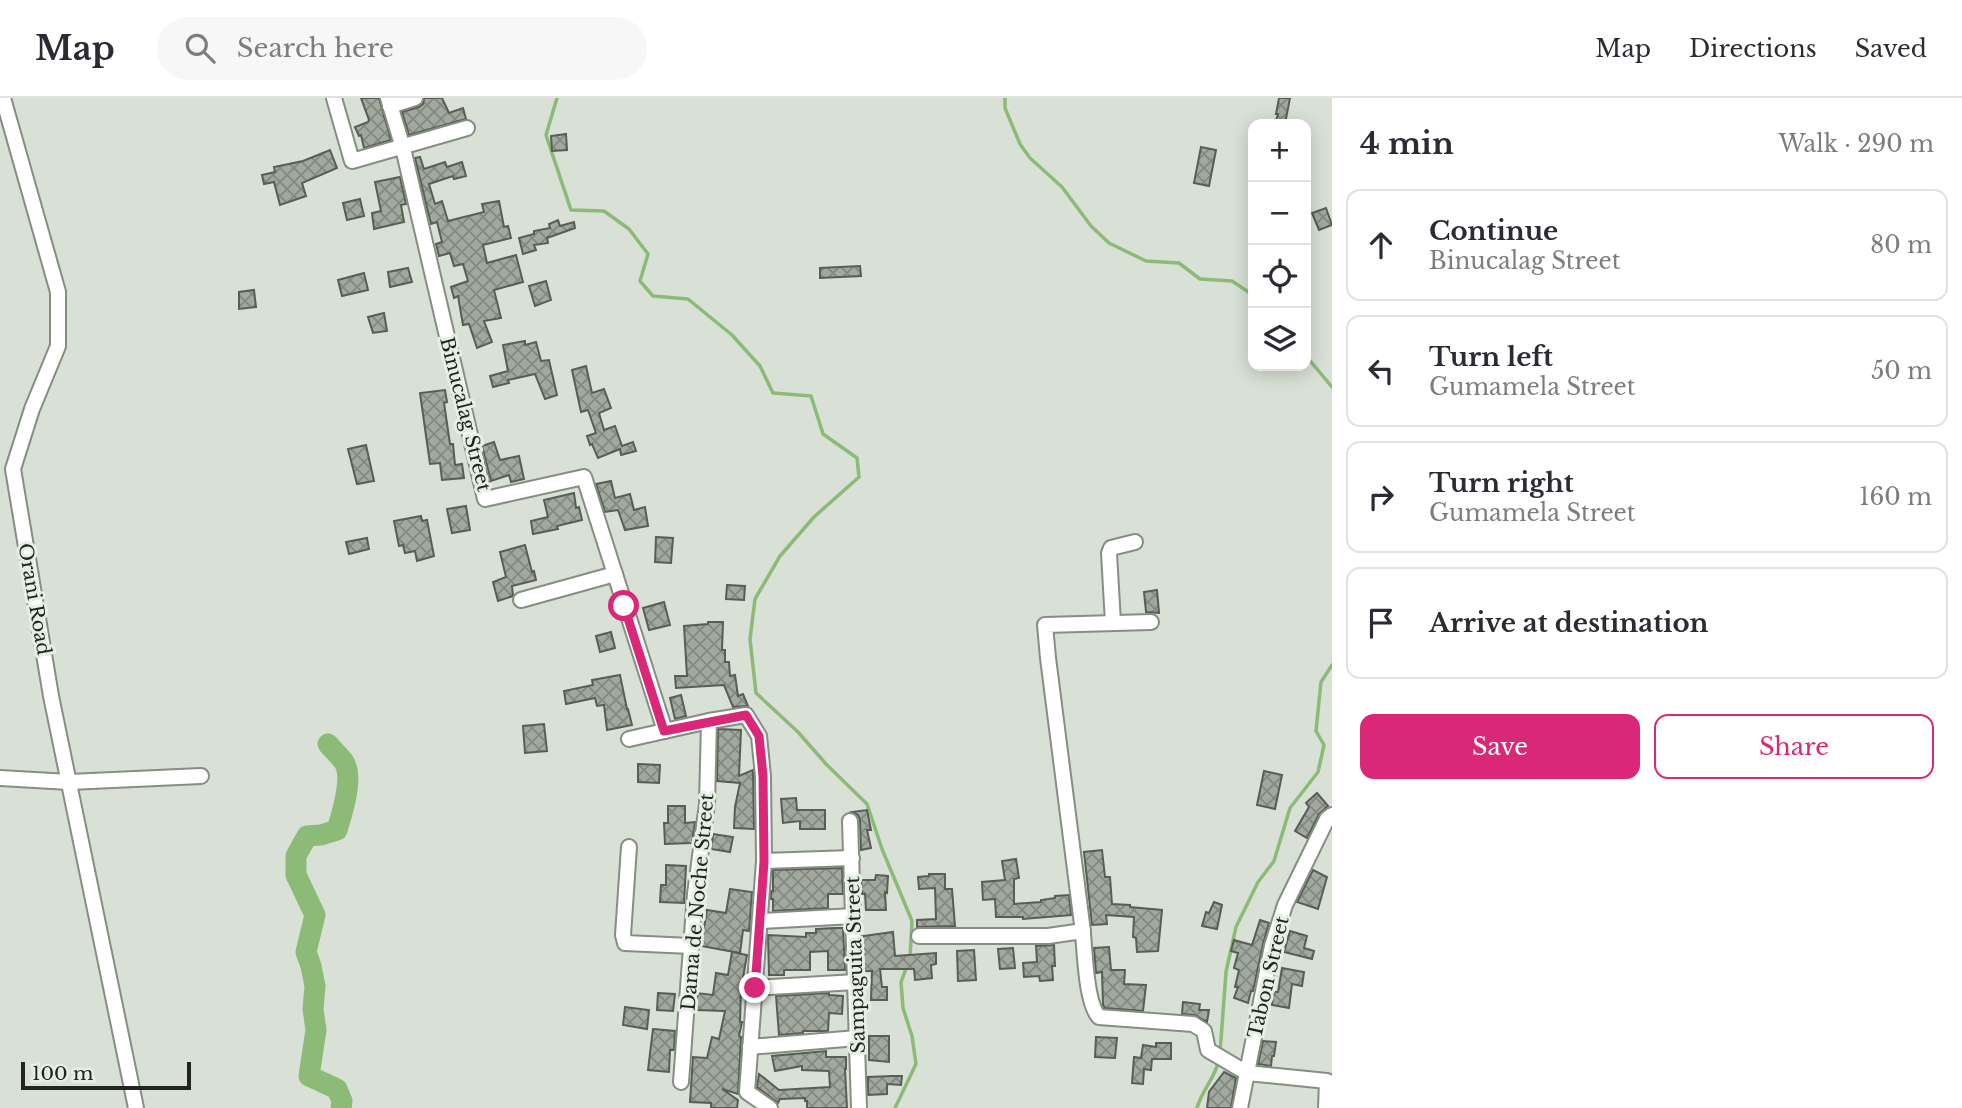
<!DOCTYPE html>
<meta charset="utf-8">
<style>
:root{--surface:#fff;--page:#f7f7f7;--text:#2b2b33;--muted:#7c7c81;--line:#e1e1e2;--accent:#db2777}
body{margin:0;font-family:"Libre Baskerville",serif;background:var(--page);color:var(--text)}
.controls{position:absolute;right:21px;top:21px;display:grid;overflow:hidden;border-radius:14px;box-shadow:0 4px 18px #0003}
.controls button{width:63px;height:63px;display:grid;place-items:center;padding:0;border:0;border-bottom:2px solid var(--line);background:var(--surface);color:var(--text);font:35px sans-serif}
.scale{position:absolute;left:21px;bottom:18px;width:170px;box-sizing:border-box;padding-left:7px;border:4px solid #212420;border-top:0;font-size:19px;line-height:24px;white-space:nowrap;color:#212420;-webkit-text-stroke:5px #e6efe3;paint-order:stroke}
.stop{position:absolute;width:21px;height:21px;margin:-16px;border:5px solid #db2777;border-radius:50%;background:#fff}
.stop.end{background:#db2777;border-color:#fff;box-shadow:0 2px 7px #0008}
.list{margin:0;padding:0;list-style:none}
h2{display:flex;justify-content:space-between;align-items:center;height:91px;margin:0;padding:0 28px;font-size:30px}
h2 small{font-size:23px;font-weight:400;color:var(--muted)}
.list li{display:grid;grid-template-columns:46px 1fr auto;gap:21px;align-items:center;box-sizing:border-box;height:112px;margin:0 14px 14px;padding:0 14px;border:2px solid var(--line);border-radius:14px}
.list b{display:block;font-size:26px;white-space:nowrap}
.list p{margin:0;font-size:23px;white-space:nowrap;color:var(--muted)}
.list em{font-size:23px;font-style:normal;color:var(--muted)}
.actions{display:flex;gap:14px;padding:21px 28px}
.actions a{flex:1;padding:16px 0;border:2px solid var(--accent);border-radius:14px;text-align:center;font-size:24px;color:var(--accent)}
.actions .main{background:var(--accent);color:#fff}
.icon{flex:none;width:38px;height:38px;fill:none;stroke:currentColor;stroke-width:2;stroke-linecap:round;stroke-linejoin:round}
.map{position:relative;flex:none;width:1332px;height:1010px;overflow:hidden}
header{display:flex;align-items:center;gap:42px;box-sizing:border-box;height:98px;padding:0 35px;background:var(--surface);border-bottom:2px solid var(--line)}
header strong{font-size:33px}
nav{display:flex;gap:38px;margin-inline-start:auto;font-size:24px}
.search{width:490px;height:63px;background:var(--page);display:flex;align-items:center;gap:18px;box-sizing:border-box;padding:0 24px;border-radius:38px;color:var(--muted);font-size:26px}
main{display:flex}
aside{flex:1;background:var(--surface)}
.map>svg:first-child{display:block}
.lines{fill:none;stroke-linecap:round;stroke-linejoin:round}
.stream{stroke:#8bbb77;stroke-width:3.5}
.river{stroke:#8bbb77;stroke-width:21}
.building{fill:url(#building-cross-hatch);stroke:#575e55;stroke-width:2}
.minor-casing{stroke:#868d83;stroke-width:18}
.minor{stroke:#fff;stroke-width:14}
.route{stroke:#db2777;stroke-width:9}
.labels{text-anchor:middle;stroke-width:6;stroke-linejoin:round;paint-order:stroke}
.street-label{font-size:19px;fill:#212420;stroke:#e6efe3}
</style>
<header>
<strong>Map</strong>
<div class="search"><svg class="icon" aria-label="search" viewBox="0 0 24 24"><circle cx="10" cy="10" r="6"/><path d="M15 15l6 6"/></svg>Search here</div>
<nav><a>Map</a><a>Directions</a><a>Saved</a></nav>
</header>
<main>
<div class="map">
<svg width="1332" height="1010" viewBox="0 0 1332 1010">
<defs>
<pattern id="building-cross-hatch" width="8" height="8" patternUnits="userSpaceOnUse" patternTransform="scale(1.75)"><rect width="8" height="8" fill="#a1a89d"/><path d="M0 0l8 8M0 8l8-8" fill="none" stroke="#838980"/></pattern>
</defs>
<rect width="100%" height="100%" fill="#d9e1d6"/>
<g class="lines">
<!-- stream -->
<g class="stream">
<path d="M557,0l-11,37 25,75 33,1 25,18 19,25 -8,27 13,15 35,3 44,36 28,31 13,27 38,3 12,38 34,24 2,19 -45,40 -34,39 -25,43 -5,40 6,54 42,39 28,32 41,40 15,45 30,72 -2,37"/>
<path d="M1005,0v10l15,36 10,14 32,29 29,39 18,17 37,18 33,2 21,16 32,2 21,14"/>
<path d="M1306,258l26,31"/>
<path d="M1220,955l6,-81 10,-45 22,-45 16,-21 16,-53 28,-36 6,-27 -8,-14 5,-49 11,-17"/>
<path d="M895,1010l21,-44 -4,-28 -9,-28 -2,-26 6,-16"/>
<path d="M1197,1010c5,-18 18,-30 22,-48"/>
</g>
<!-- river -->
<path class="river" d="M328,646c5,6 12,12 16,18 10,16 -2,51 -7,68l-16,5 -14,1 -11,20v19l19,40 -9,37 5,14 4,20 -2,23 3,21 -7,46 28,13 5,12 -1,7"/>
</g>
<!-- building -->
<g class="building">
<path d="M361,0h18l12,42 -27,8 -3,-13 -2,1 -4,-9 13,-5 1,-2z"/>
<path d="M424,0h18l7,15 14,-5 3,11 -57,16 -7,-23 17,-5 4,-3z"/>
<path d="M1279,0h11l-5,26h-10l3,-10h-2z"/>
<path d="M566,36l1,16 -15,1 -1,-15z"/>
<path d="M1201,49l15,3 -7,36 -15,-3z"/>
<path d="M330,52l7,18 -35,15 4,13 -26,9 -6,-23 -10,2 -2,-9 13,-3 -1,-5 29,-6z"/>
<path d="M420,59l4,12 21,-7 2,5 15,-5 4,14 -12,3 -1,-3 -24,8 6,20 7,-3 6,20 36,-9 -2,-8 17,-3 5,26 4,-1 3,12 -28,7 4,18 29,-8 7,27 -29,8 7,28 -17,3 8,21 -15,6 -8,-24 -6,1 -5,-29 -4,2 -3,-11 17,-6 -5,-17 -9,2 -4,-13 -11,3 -3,-12 6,-2 -5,-20 -6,2 -16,-66z"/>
<path d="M400,79l6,27 -5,1 3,17 -30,7 -2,-16 9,-2 -6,-29z"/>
<path d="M360,101l4,17 -17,4 -4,-17z"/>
<path d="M1326,110l6,17 -13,5 -7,-17z"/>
<path d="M558,122l2,6 14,-4 1,6 -28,10 1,5 -14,2 2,5 -13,4 -4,-16 15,-4v-3l16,-3 -1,-4z"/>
<path d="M860,168l1,10 -41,2v-10z"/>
<path d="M408,170l4,14 -22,5 -2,-15z"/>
<path d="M364,175l4,17 -26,6 -4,-16z"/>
<path d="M546,183l5,19 -16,6 -6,-20z"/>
<path d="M254,192l2,17 -17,2v-17z"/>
<path d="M384,215l3,18 -14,2 -5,-16z"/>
<path d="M525,243v4l11,-3 5,19 8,-1 8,35 -12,4 -10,-25 -27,6 1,3 -16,4 -3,-11 18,-5 -5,-26z"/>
<path d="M586,268l6,27 12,-4 7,19 -12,5 5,17 11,-4 7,20 11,-4 3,9 -15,4 -1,-6 -22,9 -6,-14 -2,1 -3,-9 9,-3 -8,-23 -7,2 -9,-42z"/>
<path d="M445,292l2,12 -3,1 6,41h3l2,21 7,-1 2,14 -22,2 -2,-17 -10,1 -10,-71z"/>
<path d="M494,344l6,18 19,-4 5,23 -13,3 -2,-7 -18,6 -9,-35z"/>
<path d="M366,347l8,36 -17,3 -9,-35z"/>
<path d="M611,383l4,17 15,-4 4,16 11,-3 3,19 -23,4 -7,-20 -13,2 -9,-28z"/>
<path d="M574,395l2,15 3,-1 3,13 -25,6 1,3 -25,5 -2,-13 17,-4 -4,-17z"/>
<path d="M466,408l4,24 -18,3 -5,-24z"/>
<path d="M421,418l1,5 5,-1 7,36 -17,5 -2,-10 -10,2 -2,-8 -4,1 -5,-25z"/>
<path d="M656,439l17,1 -2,25 -16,-1z"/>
<path d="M367,440l2,11 -20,5 -3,-12z"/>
<path d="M525,447l7,27 2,-1 2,9 -24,6 1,10 -15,5 -5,-19 13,-5 -6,-25z"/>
<path d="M727,487l18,1 -1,14 -18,-1z"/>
<path d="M1157,492l2,23 -13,-1 -2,-20z"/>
<path d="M664,504l6,23 -21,5 -6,-22z"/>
<path d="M708,524h15l-1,28h3v12h4l1,14 5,-1 3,21 5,-2 5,12 -15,1 -9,-22 -48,3 -1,-12h12l-3,-50 24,-2z"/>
<path d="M611,534l4,16 -15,4 -4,-16z"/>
<path d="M620,577l7,34h1l4,16 -25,5 -3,-25 -7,1 -2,-8 -29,6 -2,-13 29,-6 -1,-5z"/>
<path d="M681,597l5,21 -11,3 -5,-21z"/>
<path d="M544,626l3,27 -22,2 -2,-27z"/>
<path d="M718,631l23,1 -2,46 14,-6 1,59 -20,-1 1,-21 5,-24 -23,-2z"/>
<path d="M638,666l22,1 -1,18 -21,-1z"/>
<path d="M1264,673l18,4 -7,34 -18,-4z"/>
<path d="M1317,695l11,13 -9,8 -12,24 -12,-7 14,-24 -3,-4z"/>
<path d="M796,700l1,12h28v19h-25v-8l-17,2 -2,-24z"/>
<path d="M668,708h17v17l10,-1 -3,21 -27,1 -1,-21h4z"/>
<path d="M867,712l4,20h-4l4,18 -10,2 -1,-30 -2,-5 -6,-3z"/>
<path d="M713,736l20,3 -3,15 -19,-3z"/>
<path d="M1102,752l3,27h5l2,27 18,1v2l32,3 -4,41 -21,1 -1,-14 -3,-1 1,-20 -28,-2 1,9 -15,1 -8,-73z"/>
<path d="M1016,761l3,19 -5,1v25l27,-2v-2l14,-2v-2l14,-1 2,20 -48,4v-2h-27l-1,-18 -12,1 -1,-18 23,-2 -3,-19z"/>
<path d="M666,767l20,1 -2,37 -24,-1 1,-17h5z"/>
<path d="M842,770l1,26h-15v14l-55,3v-12h-2v-8h2v-21z"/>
<path d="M1313,772l14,7 -9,32 -21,-7z"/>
<path d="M929,776h16v15h7l3,37 -38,1v-7l19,-1 -1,-31 -16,1 -1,-12 11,-1z"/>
<path d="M876,777l12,1 -1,17 -2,-1 1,18h-20l-1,-16h-3l-1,-14h14z"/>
<path d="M730,791l22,3 -3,39 -6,-1 -3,23 -39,-7 1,-18h2l3,-18 19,3z"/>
<path d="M1214,804l8,3 -5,24 -15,-3 4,-14 3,1z"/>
<path d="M1260,822l9,3 -6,21 -10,47h-2l-3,12 -14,-5 4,-11h-3l4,-17 -5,-2 4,-15 -7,-2 3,-11 18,5z"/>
<path d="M835,830h8l2,42h-17v-19l-18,1v18h-26v5h-15l-1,-40 38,2v-4h10v-4z"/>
<path d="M1290,833l17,5 -3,12 10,3 -2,8 -28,-7z"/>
<path d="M893,834l2,24 41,-3v11l-5,1 1,13 -17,2 -1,-11h-34l2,18h5v13h-16l1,-29h-8l-1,-35z"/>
<path d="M1054,847l1,21h-3l1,14 -13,1 -1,-5 -15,1 -1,-14 14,-1 -1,-16z"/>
<path d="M1109,849l2,23h14l-1,14 22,1 -3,26 -38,-3 -2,-3 -1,-33 -6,1 -2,-25z"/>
<path d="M1013,850l2,20 -15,1 -2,-20z"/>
<path d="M974,852l2,30 -18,1 -1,-30z"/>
<path d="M732,854l15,3 -6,34 -1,33h2l-3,14 2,1 -3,57 -16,-5 16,11 -1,8h-26v-5l-21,-1 3,-45 14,1 5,-21 7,2 6,-28 -29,-1 1,-17 16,2 3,-22 12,2z"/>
<path d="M1282,870l22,4 -2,14 -10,-2 -3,24 -17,-3 2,-13h4z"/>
<path d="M658,895l17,1 -2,17 -16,-1z"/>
<path d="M829,895v2l14,1 -1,18 -13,-1 -1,18h-25v2l-24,2 -3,-39z"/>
<path d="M1183,904l17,2 -1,6h10l-2,12 -13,-7 -12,-1z"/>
<path d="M625,909l24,3 -2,19 -24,-4z"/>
<path d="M653,931l22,2 -1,19h-4l-1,22 -21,-2z"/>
<path d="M869,938h20v26l-20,-2z"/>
<path d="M1096,939l21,1 -2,20 -20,-1z"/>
<path d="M1263,943l13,1 -2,14h-2l-1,10 -13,-2z"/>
<path d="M1156,945h15v16h-19l-1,11 -7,-1 -1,15 -11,-1 2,-26 7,1 2,-13 13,2z"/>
<path d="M826,953v6h20v12h-1l2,39h-40v-7h-2v-3l-25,1 -2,4 -21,-16 2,-13 20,16 51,-3 -1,-16 -27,-1v-4l-27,5 -3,-15z"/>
<path d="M1224,974l12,6 -5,30h-24l2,-16z"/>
<path d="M892,978h10l-1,9 -14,-1v10l-19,1v-18z"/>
</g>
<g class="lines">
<!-- minor casing -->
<g class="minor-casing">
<g id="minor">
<path d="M3,0l55,194v54l-26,63 -19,60 38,227 85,412"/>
<path d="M334,0l18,63 115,-33"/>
<path d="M388,0l15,50 82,351 99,-22 81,254"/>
<path d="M390,8l25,-8"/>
<path d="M521,502l94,-26"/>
<path d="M1151,524l-106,3 3,33c11,89 23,177 34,266 3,22 3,78 17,93l94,7 11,7 4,19 39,23 80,8 -1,27"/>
<path d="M1113,525l-4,-70 2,-5 24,-6"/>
<path d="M629,641l80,-18 37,-6 13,21 4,40 1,85 -17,231 23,16"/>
<path d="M0,680l69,4 132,-6"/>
<path d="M850,723l9,287"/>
<path d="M629,749l-6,88 2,8 66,3"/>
<path d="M764,763l88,-3"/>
<path d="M760,823l94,-5"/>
<path d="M919,838h129l35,-5"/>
<path d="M755,890l101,-6"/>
<path d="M750,949l107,-9"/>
<path d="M681,984l14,-188 12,-90 2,-83"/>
<path d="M1240,1010l32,-162 13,-41 42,-86 5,-4"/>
</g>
</g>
<!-- minor -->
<use href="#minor" class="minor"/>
</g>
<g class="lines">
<!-- route -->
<path class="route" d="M624,508l40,125 82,-16 13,21 4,40 1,86 -9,126"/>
</g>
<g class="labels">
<!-- street labels -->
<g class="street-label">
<text transform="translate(466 316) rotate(76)" y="7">Binucalag Street</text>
<text transform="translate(35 501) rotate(80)" y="7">Orani Road</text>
<text transform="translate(697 804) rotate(-85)" y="7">Dama de Noche Street</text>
<text transform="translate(855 867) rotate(-92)" y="7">Sampaguita Street</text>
<text transform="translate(1268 879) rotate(-77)" y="7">Tabon Street</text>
</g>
</g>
</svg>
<div class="controls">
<button>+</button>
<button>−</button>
<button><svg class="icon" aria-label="locate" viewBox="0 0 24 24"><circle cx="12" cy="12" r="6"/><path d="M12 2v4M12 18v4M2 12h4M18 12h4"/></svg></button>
<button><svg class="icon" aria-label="layers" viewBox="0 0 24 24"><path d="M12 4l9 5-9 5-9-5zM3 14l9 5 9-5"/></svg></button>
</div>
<div class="scale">100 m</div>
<div class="stop" style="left:624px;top:508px"></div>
<div class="stop end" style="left:755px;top:890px"></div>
</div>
<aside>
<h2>4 min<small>Walk · 290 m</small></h2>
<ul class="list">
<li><svg class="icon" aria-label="ahead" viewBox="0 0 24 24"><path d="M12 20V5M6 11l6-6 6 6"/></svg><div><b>Continue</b><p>Binucalag Street</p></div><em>80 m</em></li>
<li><svg class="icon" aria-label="left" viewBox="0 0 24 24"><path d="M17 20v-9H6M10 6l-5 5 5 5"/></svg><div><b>Turn left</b><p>Gumamela Street</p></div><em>50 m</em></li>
<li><svg class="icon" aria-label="right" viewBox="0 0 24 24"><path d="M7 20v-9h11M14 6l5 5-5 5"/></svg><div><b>Turn right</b><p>Gumamela Street</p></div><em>160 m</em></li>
<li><svg class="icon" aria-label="arrive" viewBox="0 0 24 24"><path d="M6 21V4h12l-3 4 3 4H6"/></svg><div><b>Arrive at destination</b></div></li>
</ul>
<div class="actions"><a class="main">Save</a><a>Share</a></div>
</aside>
</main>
